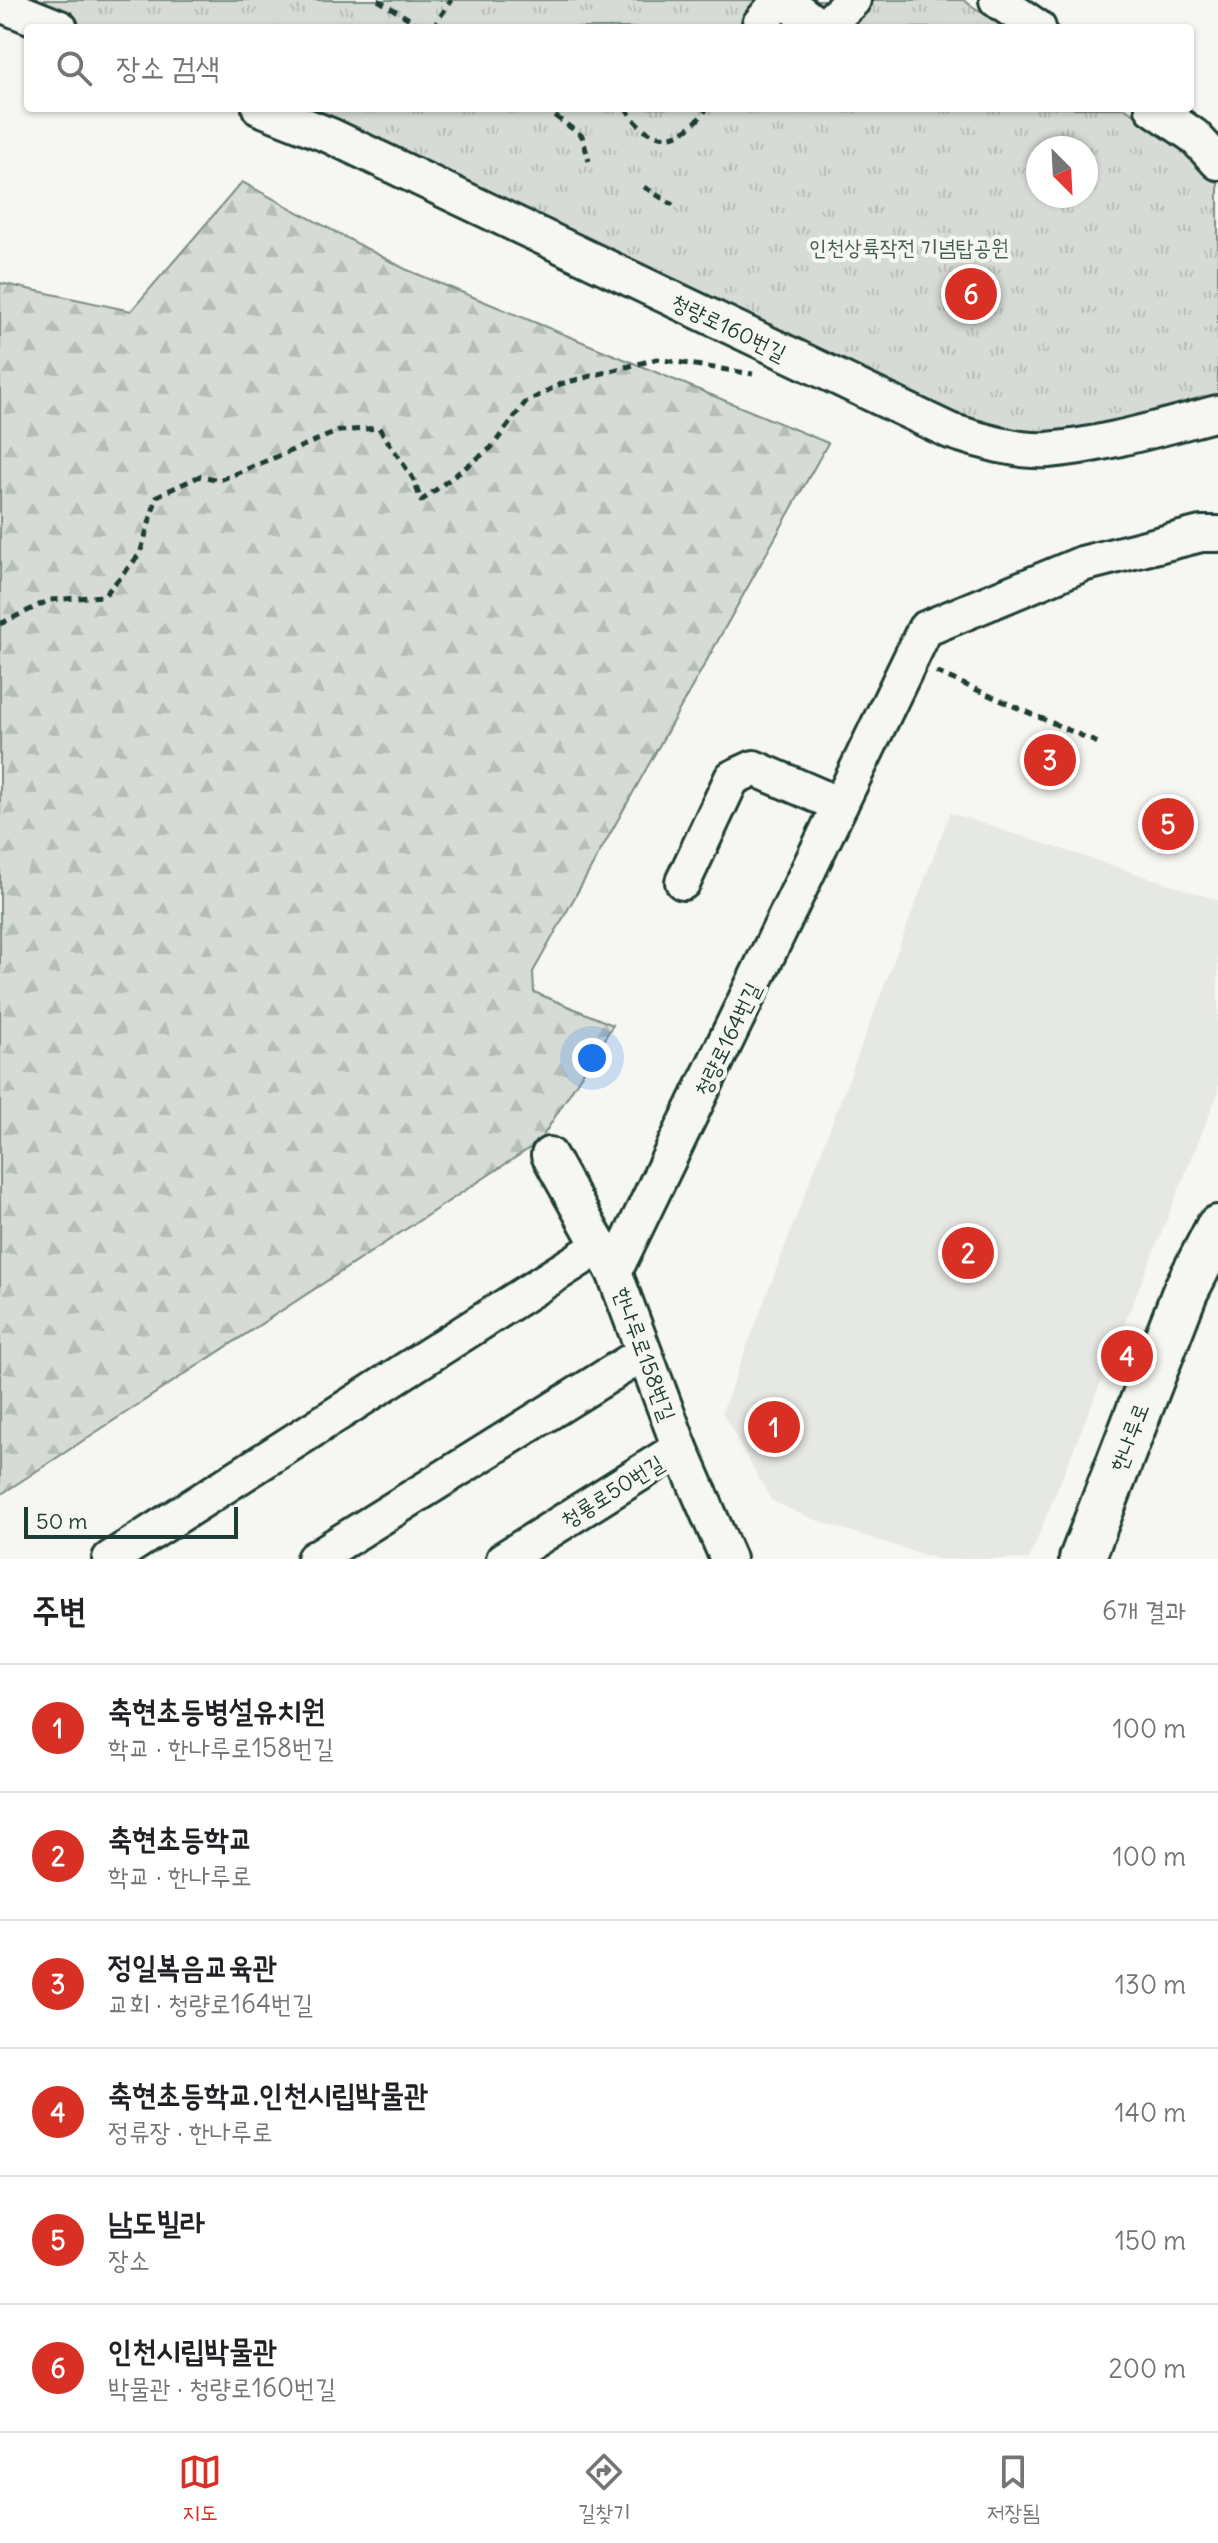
<!DOCTYPE html>
<html lang="ko">
<meta charset="utf-8">
<style>
:root{--surface:#fff;--page:#f6f6f6;--text:#202124;--muted:#757577;--line:#e0e0e0;--accent:#d93025}
body{margin:0;font-family:Delius,"Poor Story",sans-serif;background:var(--page);color:var(--text)}
.compass{position:absolute;left:1026px;top:136px;width:72px;height:72px;border-radius:50%;background:var(--surface);box-shadow:0 2px 6px #0004;rotate:156deg}
.scale{position:absolute;left:24px;bottom:20px;width:214px;box-sizing:border-box;padding-left:8px;border:4px solid #1f3d34;border-top:0;font-size:22px;line-height:28px;white-space:nowrap;color:#1f3d34;-webkit-text-stroke:6px #f6f6f2;paint-order:stroke}
.you{position:absolute;left:592px;top:1058px;width:28px;height:28px;margin:-20px;border:6px solid #fff;border-radius:50%;background:#1a73e8;box-shadow:0 0 0 12px #1a73e833}
.badge{display:grid;place-items:center;width:52px;height:52px;border-radius:50%;background:var(--accent);color:#fff;font-size:26px;font-weight:700}
.pin{position:absolute;translate:-50% -50%;border:4px solid #fff;box-shadow:0 2px 8px #0006}
.list{margin:0;padding:0;list-style:none}
h2{display:flex;justify-content:space-between;align-items:center;height:104px;margin:0;padding:0 32px;font-size:34px}
h2 small{font-size:26px;font-weight:400;color:var(--muted)}
.list li{display:grid;grid-template-columns:52px 1fr auto;gap:24px;align-items:center;box-sizing:border-box;height:128px;padding:0 32px;border-top:2px solid var(--line)}
.list b{display:block;font-size:30px;white-space:nowrap}
.list p{margin:0;font-size:26px;white-space:nowrap;color:var(--muted)}
.list em{font-size:26px;font-style:normal;color:var(--muted)}
.icon{flex:none;width:44px;height:44px;fill:none;stroke:currentColor;stroke-width:2;stroke-linecap:round;stroke-linejoin:round}
.map{position:relative;flex:none;width:1218px;height:1559px;overflow:hidden}
.search{position:absolute;background:var(--surface);box-shadow:0 2px 6px #0004;left:24px;right:24px;top:24px;height:88px;display:flex;align-items:center;gap:20px;box-sizing:border-box;padding:0 28px;border-radius:8px;color:var(--muted);font-size:30px}
.sheet{height:872px;background:var(--surface)}
nav{display:flex;justify-content:space-around;align-items:center;box-sizing:border-box;height:112px;border-top:2px solid var(--line);background:var(--surface);font-size:22px;color:var(--muted)}
nav a{display:grid;justify-items:center;gap:4px}
nav .on{color:var(--accent)}
.map>svg:first-child{display:block}
.built{fill:#e6e8e4}
.forest{fill:url(#forest-firs);stroke:#7a8c85;stroke-width:2}
.park{fill:url(#park-tufts);stroke:#7a8c85;stroke-width:2;fill-rule:evenodd}
.lines{fill:none;stroke-linecap:round;stroke-linejoin:round}
.minor-casing{stroke:#1f3d34;stroke-width:40}
.major-casing{stroke:#1f3d34;stroke-width:50}
.path{stroke:#1f3d34;stroke-width:5;stroke-dasharray:8 6;stroke-linecap:butt}
.minor{stroke:#f6f6f2;stroke-width:34}
.major{stroke:#f6f6f2;stroke-width:44}
.labels{text-anchor:middle;stroke-width:8;stroke-linejoin:round;paint-order:stroke}
.park-label{font-size:22px;fill:#445d54;stroke:#f6f6f2}
.street-label{font-size:22px;fill:#1f3d34;stroke:#f6f6f2}
</style>
<div class="map">
<svg width="1218" height="1559" viewBox="0 0 1218 1559">
<defs>
<pattern id="forest-firs" width="22" height="20" patternUnits="userSpaceOnUse" patternTransform="scale(2)"><rect width="22" height="20" fill="#d6dbd6"/><path d="M5 1l3.5 6h-7zM16 11l3.5 6h-7z" fill="#b7bdb8"/></pattern>
<pattern id="park-tufts" width="24" height="20" patternUnits="userSpaceOnUse" patternTransform="scale(2)"><rect width="24" height="20" fill="#d6dbd6"/><path d="M3 7l-1-3M5 7V3M7 7l1-3M15 17l-1-3M17 17v-4M19 17l1-3" fill="none" stroke="#b7bdb8"/></pattern>
</defs>
<rect width="100%" height="100%" fill="#f6f6f2"/>
<filter id="ink" filterUnits="userSpaceOnUse"><feTurbulence type="fractalNoise" baseFrequency=".0125" numOctaves="2"/><feDisplacementMap in="SourceGraphic" scale="16" xChannelSelector="R" yChannelSelector="G"/><feConvolveMatrix kernelMatrix="1 2 1 2 8 2 1 2 1" color-interpolation-filters="sRGB"/></filter>
<g filter="url(#ink)">
<!-- built -->
<path class="built" d="M950,813l268,87v193l-189,466h-92l-130,-42 -36,-17 -49,-88z"/>
<!-- forest -->
<path class="forest" d="M242,182l163,87 423,174 -295,529 1,20 79,33 -74,117 -539,353v-1212l131,28z"/>
<!-- park -->
<g class="park">
<path d="M20,0h943l42,28h-920z"/>
<path d="M272,108h853l60,40 33,35v217l-171,41 -49,-6zM1038,148h48v48h-48z"/>
</g>
<g class="lines">
<!-- minor casing -->
<g class="minor-casing">
<g id="minor">
<path d="M784,0l37,28"/>
<path d="M997,0l41,28"/>
<path d="M0,4l60,24"/>
<path d="M760,24l20,-24"/>
<path d="M823,28l30,-28"/>
<path d="M260,108l71,28 619,295c30,9 65,21 98,19 57,-5 115,-23 170,-37"/>
<path d="M1153,108l41,28 24,26"/>
<path d="M683,882l49,-104 22,-10 86,37"/>
<path d="M549,1155l65,117 66,176 48,111"/>
<path d="M614,1272l311,-643 157,-65 119,-30h17"/>
<path d="M110,1559l490,-313"/>
<path d="M314,1559l330,-206"/>
<path d="M504,1559l176,-111"/>
</g>
</g>
<!-- major casing -->
<g class="major-casing">
<path id="major" d="M1082,1559l103,-267 33,-64"/>
</g>
<!-- path -->
<g class="path">
<path d="M378,0l46,28"/>
<path d="M433,28l18,-28"/>
<path d="M544,108l38,28 7,25"/>
<path d="M626,108c23,39 56,37 81,0"/>
<path d="M644,187l29,18"/>
<path d="M0,624l50,-24 54,-4 36,-42 17,-58 43,-20 20,4 119,-49 40,-3 35,52 7,21 70,-53 34,-45 35,-19 97,-25 96,15"/>
<path d="M936,672l162,71"/>
</g>
<!-- minor -->
<use href="#minor" class="minor"/>
<!-- major -->
<use href="#major" class="major"/>
</g>
</g>
<g class="labels">
<!-- park labels -->
<g class="park-label">
<text x="909" y="255">인천상륙작전 기념탑공원</text>
</g>
<!-- street labels -->
<g class="street-label">
<text transform="translate(729 327) rotate(26)" y="8">청량로160번길</text>
<text transform="translate(727 1039) rotate(-64)" y="8">청량로164번길</text>
<text transform="translate(645 1354) rotate(70)" y="8">한나루로158번길</text>
<text transform="translate(1129 1437) rotate(-69)" y="8">한나루로</text>
<text transform="translate(612 1491) rotate(-32)" y="8">청룡로50번길</text>
</g>
</g>
</svg>
<svg class="compass" viewBox="-18 -18 36 36"><path d="M0-13l5 13h-10z" fill="#e53935"/><path d="M0 13l5-13h-10z" fill="#757577"/></svg>
<div class="scale">50 m</div>
<div class="you"></div>
<div class="pin badge" style="left:774px;top:1427px">1</div>
<div class="pin badge" style="left:968px;top:1253px">2</div>
<div class="pin badge" style="left:1050px;top:760px">3</div>
<div class="pin badge" style="left:1127px;top:1356px">4</div>
<div class="pin badge" style="left:1168px;top:824px">5</div>
<div class="pin badge" style="left:971px;top:294px">6</div>
<div class="search"><svg class="icon" aria-label="search" viewBox="0 0 24 24"><circle cx="10" cy="10" r="6"/><path d="M15 15l6 6"/></svg>장소 검색</div>
</div>
<section class="sheet">
<h2>주변<small>6개 결과</small></h2>
<ul class="list">
<li><span class="badge">1</span><div><b>축현초등병설유치원</b><p>학교 · 한나루로158번길</p></div><em>100 m</em></li>
<li><span class="badge">2</span><div><b>축현초등학교</b><p>학교 · 한나루로</p></div><em>100 m</em></li>
<li><span class="badge">3</span><div><b>정일복음교육관</b><p>교회 · 청량로164번길</p></div><em>130 m</em></li>
<li><span class="badge">4</span><div><b>축현초등학교.인천시립박물관</b><p>정류장 · 한나루로</p></div><em>140 m</em></li>
<li><span class="badge">5</span><div><b>남도빌라</b><p>장소</p></div><em>150 m</em></li>
<li><span class="badge">6</span><div><b>인천시립박물관</b><p>박물관 · 청량로160번길</p></div><em>200 m</em></li>
</ul>
</section>
<nav>
<a class="on"><svg class="icon" aria-label="map" viewBox="0 0 24 24"><path d="M3 6l6-2 6 2 6-2v14l-6 2-6-2-6 2zM9 4v14M15 6v14"/></svg>지도</a>
<a><svg class="icon" aria-label="directions" viewBox="0 0 24 24"><path d="M12 3l9 9-9 9-9-9zM9 14v-3h6M13 9l2 2-2 2"/></svg>길찾기</a>
<a><svg class="icon" aria-label="saved" viewBox="0 0 24 24"><path d="M7 4h10v16l-5-4-5 4z"/></svg>저장됨</a>
</nav>
